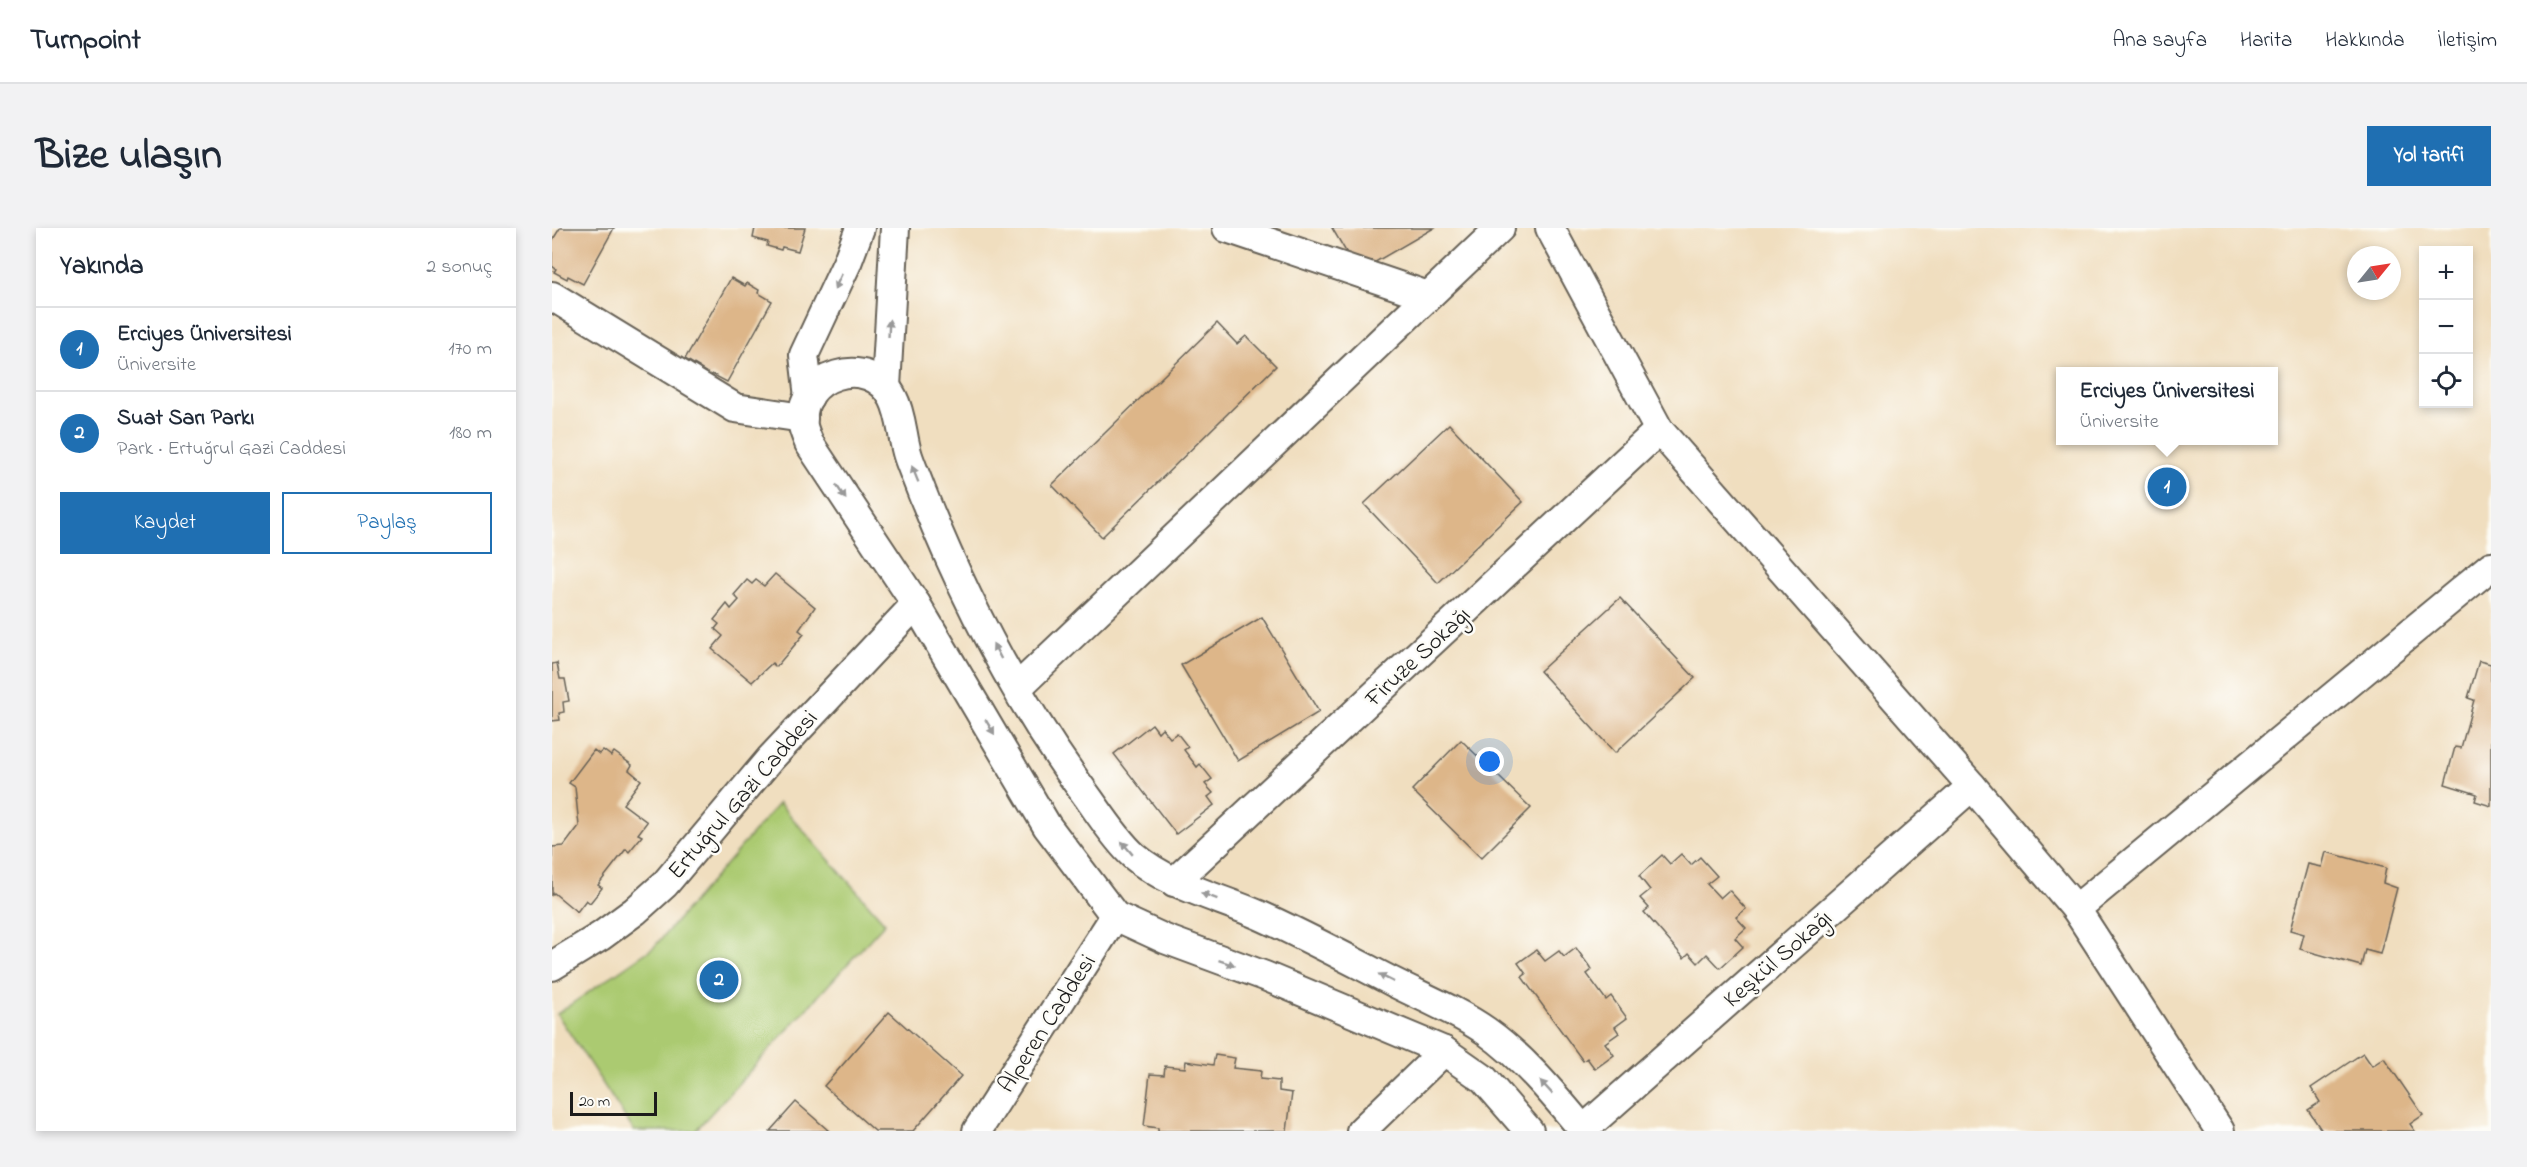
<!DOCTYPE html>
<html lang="tr">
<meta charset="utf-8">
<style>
:root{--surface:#fff;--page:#f2f2f3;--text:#1f2937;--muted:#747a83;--line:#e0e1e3;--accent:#1f6fb2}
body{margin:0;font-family:"Indie Flower",sans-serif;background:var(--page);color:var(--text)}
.controls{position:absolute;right:18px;top:18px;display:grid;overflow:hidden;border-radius:0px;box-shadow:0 3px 9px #0003}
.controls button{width:54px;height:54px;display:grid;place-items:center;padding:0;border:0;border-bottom:2px solid var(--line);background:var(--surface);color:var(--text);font:30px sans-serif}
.compass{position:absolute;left:1795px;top:18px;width:54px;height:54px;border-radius:50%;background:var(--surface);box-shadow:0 3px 9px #0003;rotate:60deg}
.scale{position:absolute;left:18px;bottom:15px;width:87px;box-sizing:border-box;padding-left:6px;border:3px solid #1c1c1c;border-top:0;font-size:16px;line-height:21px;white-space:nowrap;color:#1c1c1c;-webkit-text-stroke:4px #fdfcf7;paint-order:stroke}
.you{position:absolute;left:938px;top:534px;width:21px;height:21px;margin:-15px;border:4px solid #fff;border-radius:50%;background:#1a73e8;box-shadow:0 0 0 9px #1a73e833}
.badge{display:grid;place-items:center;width:39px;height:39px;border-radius:50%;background:var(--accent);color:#fff;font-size:20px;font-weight:700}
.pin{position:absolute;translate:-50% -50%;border:3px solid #fff;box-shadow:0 2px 6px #0006}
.popup{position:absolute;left:1504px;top:139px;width:222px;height:78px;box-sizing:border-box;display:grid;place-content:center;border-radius:0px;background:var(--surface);filter:drop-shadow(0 2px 4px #0005);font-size:20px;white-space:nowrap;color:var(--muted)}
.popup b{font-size:22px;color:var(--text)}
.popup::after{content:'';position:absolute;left:50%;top:100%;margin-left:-12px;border:12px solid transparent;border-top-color:var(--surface)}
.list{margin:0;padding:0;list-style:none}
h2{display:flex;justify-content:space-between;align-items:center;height:78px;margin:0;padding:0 24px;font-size:26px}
h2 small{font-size:20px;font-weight:400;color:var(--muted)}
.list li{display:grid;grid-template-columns:39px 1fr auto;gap:18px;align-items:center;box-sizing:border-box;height:84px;padding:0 24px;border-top:2px solid var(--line)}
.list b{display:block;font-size:22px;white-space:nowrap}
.list p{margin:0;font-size:20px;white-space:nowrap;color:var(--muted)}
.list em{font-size:20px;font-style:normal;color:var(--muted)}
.actions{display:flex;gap:12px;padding:18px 24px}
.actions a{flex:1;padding:14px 0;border:2px solid var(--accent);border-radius:0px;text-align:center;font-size:21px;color:var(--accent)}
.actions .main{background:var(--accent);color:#fff}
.icon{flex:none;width:33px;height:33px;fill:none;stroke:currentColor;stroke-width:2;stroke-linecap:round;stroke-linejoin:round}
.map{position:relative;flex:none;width:1939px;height:903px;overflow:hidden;border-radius:0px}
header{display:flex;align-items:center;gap:36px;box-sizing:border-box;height:84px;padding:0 30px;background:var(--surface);border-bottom:2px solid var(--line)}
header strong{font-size:28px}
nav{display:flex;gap:33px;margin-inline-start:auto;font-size:21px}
.intro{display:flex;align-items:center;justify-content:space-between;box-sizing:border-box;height:144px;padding:0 36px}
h1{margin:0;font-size:42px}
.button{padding:15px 27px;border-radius:0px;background:var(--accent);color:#fff;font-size:21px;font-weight:700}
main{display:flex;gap:36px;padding:0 36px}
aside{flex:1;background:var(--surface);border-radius:0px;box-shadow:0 3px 9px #0003}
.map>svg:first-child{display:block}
.green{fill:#abca71;stroke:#647346;stroke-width:1.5}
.building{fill:#ddb689}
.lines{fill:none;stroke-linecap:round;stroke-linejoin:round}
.minor-casing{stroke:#666055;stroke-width:32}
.minor{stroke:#fff;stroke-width:28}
.oneway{fill:#999}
.labels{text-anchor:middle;stroke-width:5;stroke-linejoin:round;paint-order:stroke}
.street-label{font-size:24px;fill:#1c1c1c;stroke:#fdfcf7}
</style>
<header>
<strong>Turnpoint</strong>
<nav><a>Ana sayfa</a><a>Harita</a><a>Hakkında</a><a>İletişim</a></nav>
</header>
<div class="intro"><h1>Bize ulaşın</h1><a class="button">Yol tarifi</a></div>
<main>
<aside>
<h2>Yakında<small>2 sonuç</small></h2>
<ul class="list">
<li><span class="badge">1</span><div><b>Erciyes Üniversitesi</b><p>Üniversite</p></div><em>170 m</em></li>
<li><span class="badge">2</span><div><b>Suat Sarı Parkı</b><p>Park · Ertuğrul Gazi Caddesi</p></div><em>180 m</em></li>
</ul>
<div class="actions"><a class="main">Kaydet</a><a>Paylaş</a></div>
</aside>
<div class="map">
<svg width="1939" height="903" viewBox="0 0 1939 903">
<rect width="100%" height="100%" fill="#fdfcf7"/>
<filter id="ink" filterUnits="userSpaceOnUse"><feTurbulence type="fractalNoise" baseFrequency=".0167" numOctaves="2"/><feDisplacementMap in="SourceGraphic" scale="12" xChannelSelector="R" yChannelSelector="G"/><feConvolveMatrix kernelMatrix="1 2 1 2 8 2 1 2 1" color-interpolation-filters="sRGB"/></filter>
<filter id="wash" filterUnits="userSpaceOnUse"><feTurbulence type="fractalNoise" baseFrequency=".008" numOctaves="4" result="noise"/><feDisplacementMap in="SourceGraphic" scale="24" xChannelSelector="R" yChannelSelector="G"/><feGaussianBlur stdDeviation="1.35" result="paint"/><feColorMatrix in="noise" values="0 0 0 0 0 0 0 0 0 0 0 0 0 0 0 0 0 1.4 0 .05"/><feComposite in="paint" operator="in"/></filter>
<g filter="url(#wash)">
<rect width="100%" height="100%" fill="#f0debf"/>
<!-- green -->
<path class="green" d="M227,575l106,120 -190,208h-61l-77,-117 97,-67z"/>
<g id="blocks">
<!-- building -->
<g class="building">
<path d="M8,0h54l-31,56 -15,-8 -1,3 -13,-7 2,-3 -4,-3v-25z"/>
<path d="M203,0h50l-7,23 -16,-4 -1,3 -14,-4 1,-4 -15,-4z"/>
<path d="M780,0h102l-76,44z"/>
<path d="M179,50l14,8 2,-3 12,7 -1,3 14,8 -45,81 -15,-8 -1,4 -13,-7 1,-4 -14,-8z"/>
<path d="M665,95l20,21 9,-8 30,30 -174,171 -50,-52z"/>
<path d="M897,196l74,78 -85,81 -74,-79z"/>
<path d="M223,346l40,33 -16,23 5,4 -28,33 -4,-4 -20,19 -40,-33 11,-13 -8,-7 4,-5 -5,-4 13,-16 4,5 8,-9 -5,-5 13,-15 5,4 4,-4 8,6z"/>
<path d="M1068,370l75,80 -80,75 -75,-82z"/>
<path d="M710,389l57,95 -81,49 -57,-96z"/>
<path d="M1927,433l12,3v142l-16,-5 2,-7 -32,-10 10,-37 6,1 13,-48 -6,-2z"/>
<path d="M5,435l3,16h5l4,22 -6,1 1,10 -5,1 1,7 -8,1v-57z"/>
<path d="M600,496l6,8 4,-4 8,10 7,-5 11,14 -4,3 13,17 3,-3 12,15 -7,5 8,9 -5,4 6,8 -38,29 -62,-80z"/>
<path d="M909,512l70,68 -50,50 -69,-68z"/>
<path d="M42,522l5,4 4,-4 8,6 3,-4 18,13 -3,5 12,10 -18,24 24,18 -9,12 4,2 -13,16 -3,-3 -28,36 4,3 -12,15 -4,-3 -9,12 -23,-19 -2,2v-48l12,-1 15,-20 -4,-39 -6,-4z"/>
<path d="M1774,624l60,16 -3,15 14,5 -17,66 -15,-4 -4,16 -61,-17 4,-15 -14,-4 18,-66 14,3z"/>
<path d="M1129,626l10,11 9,-8 17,19 -10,8 13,14 9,-8 17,19 -10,8 10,11 -11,10 8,9 -23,21 -13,-14 -9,9 -9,-10 -5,5 -40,-46 5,-4 -9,-10 10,-8 -11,-14 23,-21 8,9z"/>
<path d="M1024,720l16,22 -5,4 19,26 5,-4 16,22 -12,9 4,6 -14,10 9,12 -19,14 -8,-11 -4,3 -61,-84 4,-3 -8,-11 18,-13 9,11 14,-10 5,6z"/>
<path d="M337,784l72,64 -48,55h-38l-51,-45z"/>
<path d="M1811,825l9,13 12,-8 39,57 -13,9 5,7h-93l-14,-21 12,-8 -9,-14z"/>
<path d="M663,827l20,3 -2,10 28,3 -1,8 19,2v10l13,2 -5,38h-129v-3l-14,-2 6,-52 14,1 1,-9 20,2 1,-7 27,4z"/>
<path d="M244,874l33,29h-59z"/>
</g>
</g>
</g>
<g filter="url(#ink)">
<use href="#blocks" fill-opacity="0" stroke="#666055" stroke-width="1.5"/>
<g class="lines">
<!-- minor casing -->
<g class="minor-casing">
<g id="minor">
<path d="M675,0l201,68"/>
<path d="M998,0l109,202 313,356 104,123"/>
<path d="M0,68l183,112 68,10"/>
<path d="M334,159l9,-159"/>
<path d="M257,169l-5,-42 43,-92 13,-35"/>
<path d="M465,460l483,-460"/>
<path d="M622,654l485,-452"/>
<path d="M0,738l49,-30 34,-25 30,-27 105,-125 146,-155"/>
<path d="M1031,902l389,-344"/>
<path d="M425,903l138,-215"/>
<path d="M809,903l83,-80"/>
<path d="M977,903l-45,-52 -40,-28 -179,-75 -100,-37 -50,-23 -68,-90 -131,-222 -107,-161c-2,-5 -5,-12 -6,-17 -7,-52 67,-74 90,-28 9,17 9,40 15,58 4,12 9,23 13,34 43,109 98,215 168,309 12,17 29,43 45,57 35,30 84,41 125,59 47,21 91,45 136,68 30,15 64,29 91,48 38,27 69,65 98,100"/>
<path d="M1668,903l-144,-222 415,-343"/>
</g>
</g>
<!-- minor -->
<use href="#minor" class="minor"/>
</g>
<!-- one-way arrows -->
<defs><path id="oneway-solid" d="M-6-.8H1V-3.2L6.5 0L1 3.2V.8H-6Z" transform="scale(1.5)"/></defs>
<g class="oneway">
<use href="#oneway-solid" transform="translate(286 54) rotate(115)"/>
<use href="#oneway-solid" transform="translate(337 100) rotate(-87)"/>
<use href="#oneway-solid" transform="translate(363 246) rotate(-112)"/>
<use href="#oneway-solid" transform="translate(289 264) rotate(56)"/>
<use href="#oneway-solid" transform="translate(445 423) rotate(-118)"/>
<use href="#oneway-solid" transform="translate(438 499) rotate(59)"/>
<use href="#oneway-solid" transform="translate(575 620) rotate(-130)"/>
<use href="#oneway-solid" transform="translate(657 668) rotate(-159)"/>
<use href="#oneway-solid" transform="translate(675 735) rotate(19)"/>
<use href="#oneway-solid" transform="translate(834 750) rotate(-153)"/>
<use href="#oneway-solid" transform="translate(994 859) rotate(-133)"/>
</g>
</g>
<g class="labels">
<!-- street labels -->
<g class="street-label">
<text transform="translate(865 428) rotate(-43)" y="8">Firuze Sokağı</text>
<text transform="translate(190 566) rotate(-49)" y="8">Ertuğrul Gazi Caddesi</text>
<text transform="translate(1225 730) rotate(-41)" y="8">Keşkül Sokağı</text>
<text transform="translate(494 795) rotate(-57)" y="8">Alperen Caddesi</text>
</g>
</g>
</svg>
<div class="controls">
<button>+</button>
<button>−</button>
<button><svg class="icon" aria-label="locate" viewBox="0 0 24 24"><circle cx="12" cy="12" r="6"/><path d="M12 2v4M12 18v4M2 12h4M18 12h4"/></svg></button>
</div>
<svg class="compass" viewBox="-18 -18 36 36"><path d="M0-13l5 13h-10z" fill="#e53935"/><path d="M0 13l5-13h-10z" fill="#747a83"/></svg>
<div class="scale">20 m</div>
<div class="you"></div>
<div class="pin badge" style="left:1615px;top:259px">1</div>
<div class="popup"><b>Erciyes Üniversitesi</b>Üniversite</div>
<div class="pin badge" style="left:167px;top:752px">2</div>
</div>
</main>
